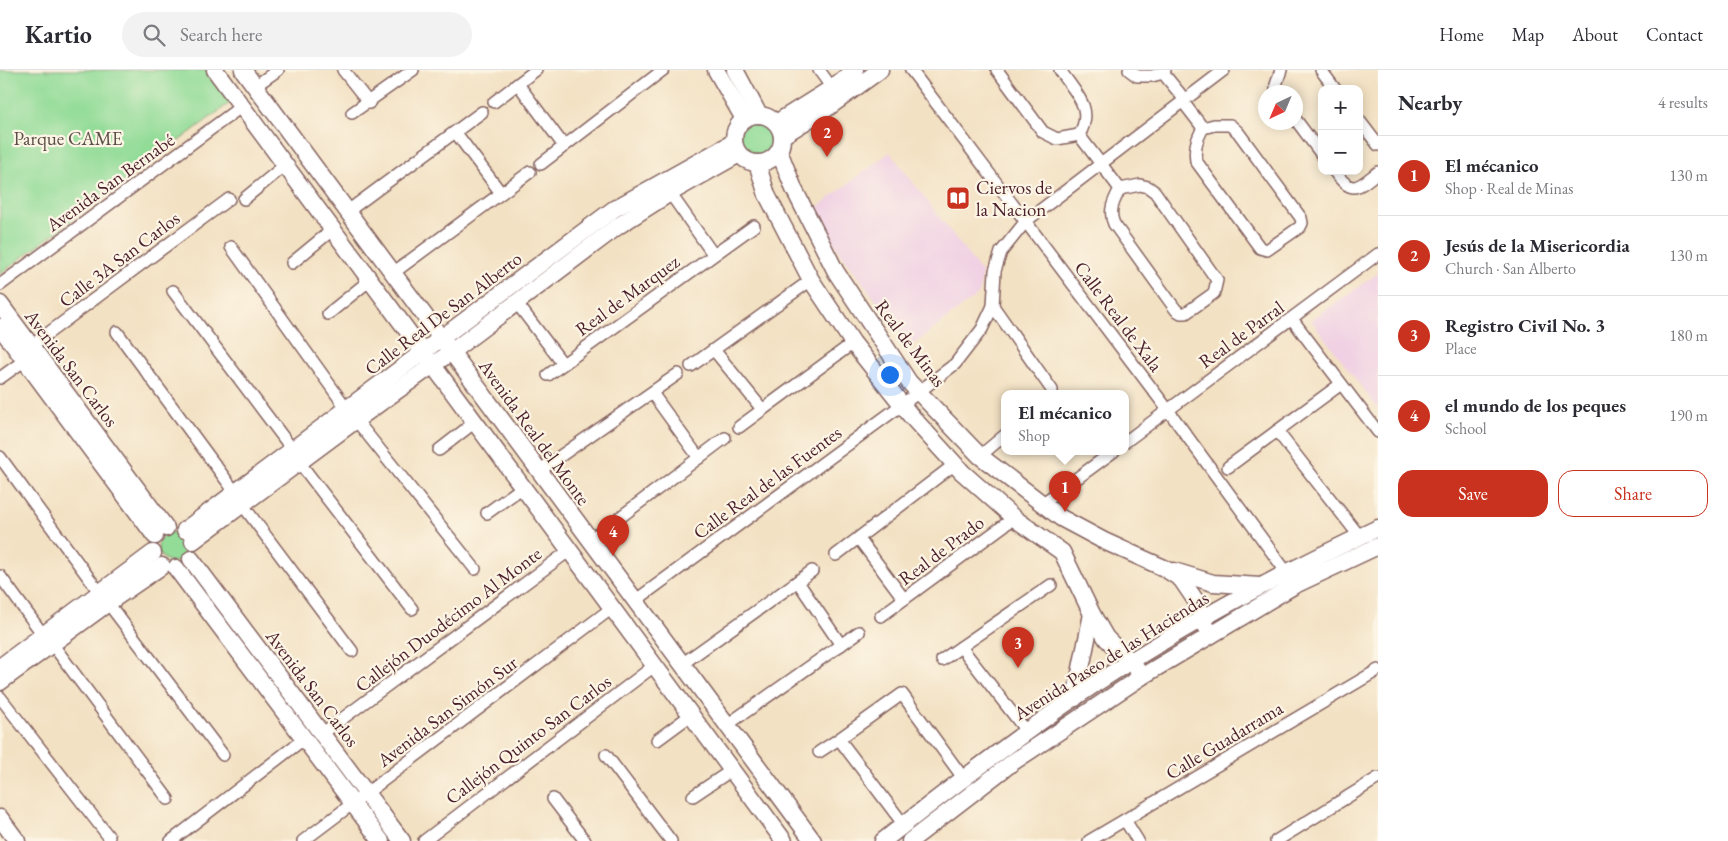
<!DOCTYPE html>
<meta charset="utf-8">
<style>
:root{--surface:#fff;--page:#f2f2f3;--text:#2b2b33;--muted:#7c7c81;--line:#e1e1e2;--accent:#c8321e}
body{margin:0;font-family:"EB Garamond",serif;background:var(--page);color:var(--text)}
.controls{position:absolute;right:15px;top:15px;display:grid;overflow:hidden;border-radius:10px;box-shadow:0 2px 12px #0003}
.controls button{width:45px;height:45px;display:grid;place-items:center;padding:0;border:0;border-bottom:1px solid var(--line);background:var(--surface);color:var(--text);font:25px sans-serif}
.compass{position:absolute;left:1258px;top:15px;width:45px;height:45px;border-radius:50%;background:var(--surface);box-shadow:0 2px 12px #0003;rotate:224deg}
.you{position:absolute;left:889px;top:304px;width:18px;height:18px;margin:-12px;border:4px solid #fff;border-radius:50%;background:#1a73e8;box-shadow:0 0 0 8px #1a73e833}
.badge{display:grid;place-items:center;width:32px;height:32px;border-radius:50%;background:var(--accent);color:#fff;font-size:16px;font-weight:700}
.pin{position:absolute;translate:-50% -41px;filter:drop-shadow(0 1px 2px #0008)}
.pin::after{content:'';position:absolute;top:26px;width:18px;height:15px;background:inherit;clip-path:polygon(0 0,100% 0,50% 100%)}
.popup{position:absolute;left:1001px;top:320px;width:128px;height:65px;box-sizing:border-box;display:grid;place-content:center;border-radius:10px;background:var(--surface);filter:drop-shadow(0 1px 4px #0005);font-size:16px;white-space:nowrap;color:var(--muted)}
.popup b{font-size:19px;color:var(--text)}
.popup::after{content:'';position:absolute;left:50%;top:100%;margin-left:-10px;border:10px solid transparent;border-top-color:var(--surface)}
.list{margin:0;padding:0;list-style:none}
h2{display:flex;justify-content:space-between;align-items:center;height:65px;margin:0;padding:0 20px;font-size:21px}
h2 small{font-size:16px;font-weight:400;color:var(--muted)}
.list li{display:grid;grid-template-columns:32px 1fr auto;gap:15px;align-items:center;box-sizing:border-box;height:80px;padding:0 20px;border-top:1px solid var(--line)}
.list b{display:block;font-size:19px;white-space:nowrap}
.list p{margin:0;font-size:16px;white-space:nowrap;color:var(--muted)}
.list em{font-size:16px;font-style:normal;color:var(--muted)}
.actions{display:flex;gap:10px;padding:15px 20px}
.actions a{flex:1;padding:11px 0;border:1px solid var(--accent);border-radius:15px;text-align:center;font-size:18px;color:var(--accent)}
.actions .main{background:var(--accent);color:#fff}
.icon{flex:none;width:28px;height:28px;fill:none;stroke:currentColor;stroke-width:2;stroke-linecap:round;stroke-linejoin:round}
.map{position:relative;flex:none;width:1378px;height:771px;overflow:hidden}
header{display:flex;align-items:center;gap:30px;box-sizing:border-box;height:70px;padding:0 25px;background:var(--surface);border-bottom:1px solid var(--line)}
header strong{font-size:24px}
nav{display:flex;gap:28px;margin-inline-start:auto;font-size:18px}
.search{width:350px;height:45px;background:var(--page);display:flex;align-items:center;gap:12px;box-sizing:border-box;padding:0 18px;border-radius:28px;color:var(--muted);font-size:19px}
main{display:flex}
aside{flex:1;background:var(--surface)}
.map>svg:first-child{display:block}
.built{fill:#f0d0e4}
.green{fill:#93dc98;stroke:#6e7e62}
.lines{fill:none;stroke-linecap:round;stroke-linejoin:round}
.street-casing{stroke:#856360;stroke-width:14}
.secondary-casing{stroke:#856360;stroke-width:19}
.street{stroke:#fff;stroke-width:11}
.secondary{stroke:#fff;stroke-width:16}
.labels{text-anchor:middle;stroke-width:4.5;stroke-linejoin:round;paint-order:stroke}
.park-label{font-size:19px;fill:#5c4e46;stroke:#fcf5e5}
.street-label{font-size:19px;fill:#4a1f2b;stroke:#fcf5e5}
.poi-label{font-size:19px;fill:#4a1f2b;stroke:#fcf5e5;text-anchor:start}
</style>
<header>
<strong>Kartio</strong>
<div class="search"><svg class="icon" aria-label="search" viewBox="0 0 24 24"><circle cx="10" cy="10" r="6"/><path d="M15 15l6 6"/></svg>Search here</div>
<nav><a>Home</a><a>Map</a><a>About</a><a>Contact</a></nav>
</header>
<main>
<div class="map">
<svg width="1378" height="771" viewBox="0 0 1378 771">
<rect width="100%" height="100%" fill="#fcf5e5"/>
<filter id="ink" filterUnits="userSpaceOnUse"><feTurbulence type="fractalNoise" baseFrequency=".02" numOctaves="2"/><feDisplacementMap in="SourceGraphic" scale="10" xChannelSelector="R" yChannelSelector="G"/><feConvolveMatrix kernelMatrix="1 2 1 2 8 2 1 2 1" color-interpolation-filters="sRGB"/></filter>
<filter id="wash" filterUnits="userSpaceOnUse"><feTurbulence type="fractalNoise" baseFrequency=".0096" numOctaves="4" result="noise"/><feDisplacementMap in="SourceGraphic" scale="20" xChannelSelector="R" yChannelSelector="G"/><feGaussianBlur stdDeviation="1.12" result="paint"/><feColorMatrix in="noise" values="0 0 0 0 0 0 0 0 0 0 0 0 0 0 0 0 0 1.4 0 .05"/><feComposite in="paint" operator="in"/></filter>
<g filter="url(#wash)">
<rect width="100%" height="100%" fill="#f3e1c3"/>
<!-- built -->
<g class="built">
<path d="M890,82l92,121 -3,21 -69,53 -99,-135z"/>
<path d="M1378,203v136l-67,-89z"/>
</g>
<!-- green -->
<g class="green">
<path d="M0,0h207l24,32 -231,172z"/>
<circle cx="757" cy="69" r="18"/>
<circle cx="173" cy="477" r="15"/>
</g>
</g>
<g filter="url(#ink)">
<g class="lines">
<!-- street casing -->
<g class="street-casing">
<g id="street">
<path d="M343,0l26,33"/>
<path d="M819,0l13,18"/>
<path d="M911,0l257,340 122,167"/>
<path d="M997,0l46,62 14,7 22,-4c16,-27 -4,-42 -19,-65"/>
<path d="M1129,0l8,6h15l11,-3 2,-3"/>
<path d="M1321,0l14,19"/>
<path d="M1163,3l22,27"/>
<path d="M518,14l46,62"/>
<path d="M255,16l23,-16"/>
<path d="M1276,22v-7l5,-15"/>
<path d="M494,32l42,-32"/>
<path d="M1183,32l20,26"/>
<path d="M352,43l61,-43"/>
<path d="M1296,50l26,35"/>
<path d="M1359,50l19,25"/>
<path d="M1214,55h16l8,7 63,86 1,5 -2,4 -33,23 -7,-2 -64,-87c-2,-14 1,-22 7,-33z"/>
<path d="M456,63l45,60"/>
<path d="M1079,65l41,54"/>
<path d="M541,94l122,-94"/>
<path d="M1334,101c19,25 23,17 44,1"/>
<path d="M1140,115l8,2 7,5 62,88 -3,13 -28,20h-5l-5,-3 -62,-86c-6,-13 0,-24 6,-35z"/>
<path d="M670,123l43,61"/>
<path d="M244,129l40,-33"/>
<path d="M348,141l134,-99"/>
<path d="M231,177l116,162"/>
<path d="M292,193l40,-33"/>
<path d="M393,203l137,-101"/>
<path d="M0,215l242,-179"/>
<path d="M173,221l119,158"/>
<path d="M516,232l47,62"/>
<path d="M993,236l59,84v3"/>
<path d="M328,244l42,-34"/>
<path d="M1292,249l86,113"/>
<path d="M117,262l118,160"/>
<path d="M31,276l198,-147"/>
<path d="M714,280l48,59"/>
<path d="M691,296l120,-86"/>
<path d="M548,305l206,-149"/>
<path d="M0,308l25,-18"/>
<path d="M652,323l47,65"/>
<path d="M356,350l119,149"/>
<path d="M739,357l114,-84"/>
<path d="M1277,361l83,106"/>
<path d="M1125,372l253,-188"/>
<path d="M439,380l36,-28"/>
<path d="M980,386l25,-21"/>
<path d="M0,387l100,136"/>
<path d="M299,392l113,147"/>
<path d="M1228,397l113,-83"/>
<path d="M539,401l139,-97"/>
<path d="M242,434l110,147"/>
<path d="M1042,434l72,-53"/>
<path d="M487,443l36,-26"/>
<path d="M859,469l45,60"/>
<path d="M590,470l135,-102"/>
<path d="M836,485l119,-91"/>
<path d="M0,506l44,60"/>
<path d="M798,512l43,63"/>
<path d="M635,531l268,-197 52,-40 27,-35 11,-23 2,-35 6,-19 25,-31 198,-151"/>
<path d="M108,533l115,152"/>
<path d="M881,546l133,-98"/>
<path d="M53,575l115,154"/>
<path d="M961,577l66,85"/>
<path d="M942,590l109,-75"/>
<path d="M682,594l130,-93"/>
<path d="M0,627l109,140"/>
<path d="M727,655l132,-93"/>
<path d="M323,663l247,-183"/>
<path d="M657,670l34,-25"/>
<path d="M819,682l20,-13"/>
<path d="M606,685l65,86"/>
<path d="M693,726l39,-26"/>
<path d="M553,729l32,42"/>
<path d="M1125,750l13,21"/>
<path d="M904,755l-65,-86 63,-45 62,85"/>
<path d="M171,771l134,-103"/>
<path d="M303,771l309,-233"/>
<path d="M424,771l230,-175"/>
<path d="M1089,771l289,-171"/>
<path d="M1276,771l102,-63"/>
</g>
</g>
<!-- secondary casing -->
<g class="secondary-casing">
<g id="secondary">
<path d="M215,0l569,771"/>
<path d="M243,0l570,771"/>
<path d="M716,0l28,49"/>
<path d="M735,0l24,45"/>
<circle cx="758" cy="69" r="24"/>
<path d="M776,53l56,-35 23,-18"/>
<path d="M782,66l44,-27 54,-39"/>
<path d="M779,81l15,38 42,83 73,110 71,74 81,62 43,23 60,27 17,11 15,22 6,18 9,16"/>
<path d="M757,93l10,32 44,85 42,63 58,73 51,56 52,46 48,34 30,62 14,24 15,15 11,8 9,16"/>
<path d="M0,234l166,224"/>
<path d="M0,257l155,209"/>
<path d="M185,460l429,-321 120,-67"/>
<path d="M193,471l163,-121 95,-68 167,-126 52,-33 69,-39"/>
<path d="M191,489l211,282"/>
<path d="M176,498l205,273"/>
<path d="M1174,501l39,12 47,3"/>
<path d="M0,597l153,-114"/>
<path d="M0,612l108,-79 54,-37"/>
<path d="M1075,628l17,-84"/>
<path d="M0,748l17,23"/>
<path d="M883,771c62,-49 126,-98 191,-143 96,-65 199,-121 304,-170"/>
<path d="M910,771l103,-79 128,-85 154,-92 83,-39"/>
</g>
</g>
<!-- street -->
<use href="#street" class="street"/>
<!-- secondary -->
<use href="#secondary" class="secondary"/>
</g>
</g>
<!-- icons -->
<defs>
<g id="library-square" transform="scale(1.25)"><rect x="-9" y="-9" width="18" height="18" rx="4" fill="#c8321e" stroke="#fcf5e5"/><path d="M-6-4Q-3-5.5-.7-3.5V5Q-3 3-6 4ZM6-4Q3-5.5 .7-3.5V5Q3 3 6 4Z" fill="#fff"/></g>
</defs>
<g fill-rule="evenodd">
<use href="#library-square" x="958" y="128"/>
</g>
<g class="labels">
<!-- park labels -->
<g class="park-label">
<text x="68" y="75">Parque CAME</text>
</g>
<!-- street labels -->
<g class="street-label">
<text transform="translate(110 112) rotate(-36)" y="7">Avenida San Bernabé</text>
<text transform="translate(119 189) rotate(-37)" y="7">Calle 3A San Carlos</text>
<text transform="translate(627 225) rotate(-36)" y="7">Real de Marquez</text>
<text transform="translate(443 243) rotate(-37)" y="7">Calle Real De San Alberto</text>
<text transform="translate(1119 246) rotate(53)" y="7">Calle Real de Xala</text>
<text transform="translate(1241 264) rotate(-36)" y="7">Real de Parral</text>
<text transform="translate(911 273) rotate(53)" y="7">Real de Minas</text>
<text transform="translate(72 298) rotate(53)" y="7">Avenida San Carlos</text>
<text transform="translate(535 362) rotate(54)" y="7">Avenida Real del Monte</text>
<text transform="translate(767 412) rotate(-36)" y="7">Calle Real de las Fuentes</text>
<text transform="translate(941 480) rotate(-37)" y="7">Real de Prado</text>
<text transform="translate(448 549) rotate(-37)" y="7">Callejón Duodécimo Al Monte</text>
<text transform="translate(1111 585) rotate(-32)" y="7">Avenida Paseo de las Haciendas</text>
<text transform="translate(313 618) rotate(53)" y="7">Avenida San Carlos</text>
<text transform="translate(447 641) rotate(-37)" y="7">Avenida San Simón Sur</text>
<text transform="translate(528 669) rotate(-37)" y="7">Callejón Quinto San Carlos</text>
<text transform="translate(1224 670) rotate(-31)" y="7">Calle Guadarrama</text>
</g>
<!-- poi labels -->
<g class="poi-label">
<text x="976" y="124">Ciervos de<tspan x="976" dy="22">la Nacion</tspan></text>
</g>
</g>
</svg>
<div class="controls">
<button>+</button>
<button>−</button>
</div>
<svg class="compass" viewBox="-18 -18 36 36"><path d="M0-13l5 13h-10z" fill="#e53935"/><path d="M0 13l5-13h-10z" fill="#7c7c81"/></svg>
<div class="you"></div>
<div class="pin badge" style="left:1065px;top:442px">1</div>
<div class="popup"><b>El mécanico</b>Shop</div>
<div class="pin badge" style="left:827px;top:87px">2</div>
<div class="pin badge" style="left:1018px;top:598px">3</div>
<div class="pin badge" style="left:613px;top:486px">4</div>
</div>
<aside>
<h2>Nearby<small>4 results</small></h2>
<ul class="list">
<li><span class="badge">1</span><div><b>El mécanico</b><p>Shop · Real de Minas</p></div><em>130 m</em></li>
<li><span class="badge">2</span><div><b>Jesús de la Misericordia</b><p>Church · San Alberto</p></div><em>130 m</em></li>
<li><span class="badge">3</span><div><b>Registro Civil No. 3</b><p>Place</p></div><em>180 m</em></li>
<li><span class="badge">4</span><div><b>el mundo de los peques</b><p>School</p></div><em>190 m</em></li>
</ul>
<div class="actions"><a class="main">Save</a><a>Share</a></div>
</aside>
</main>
